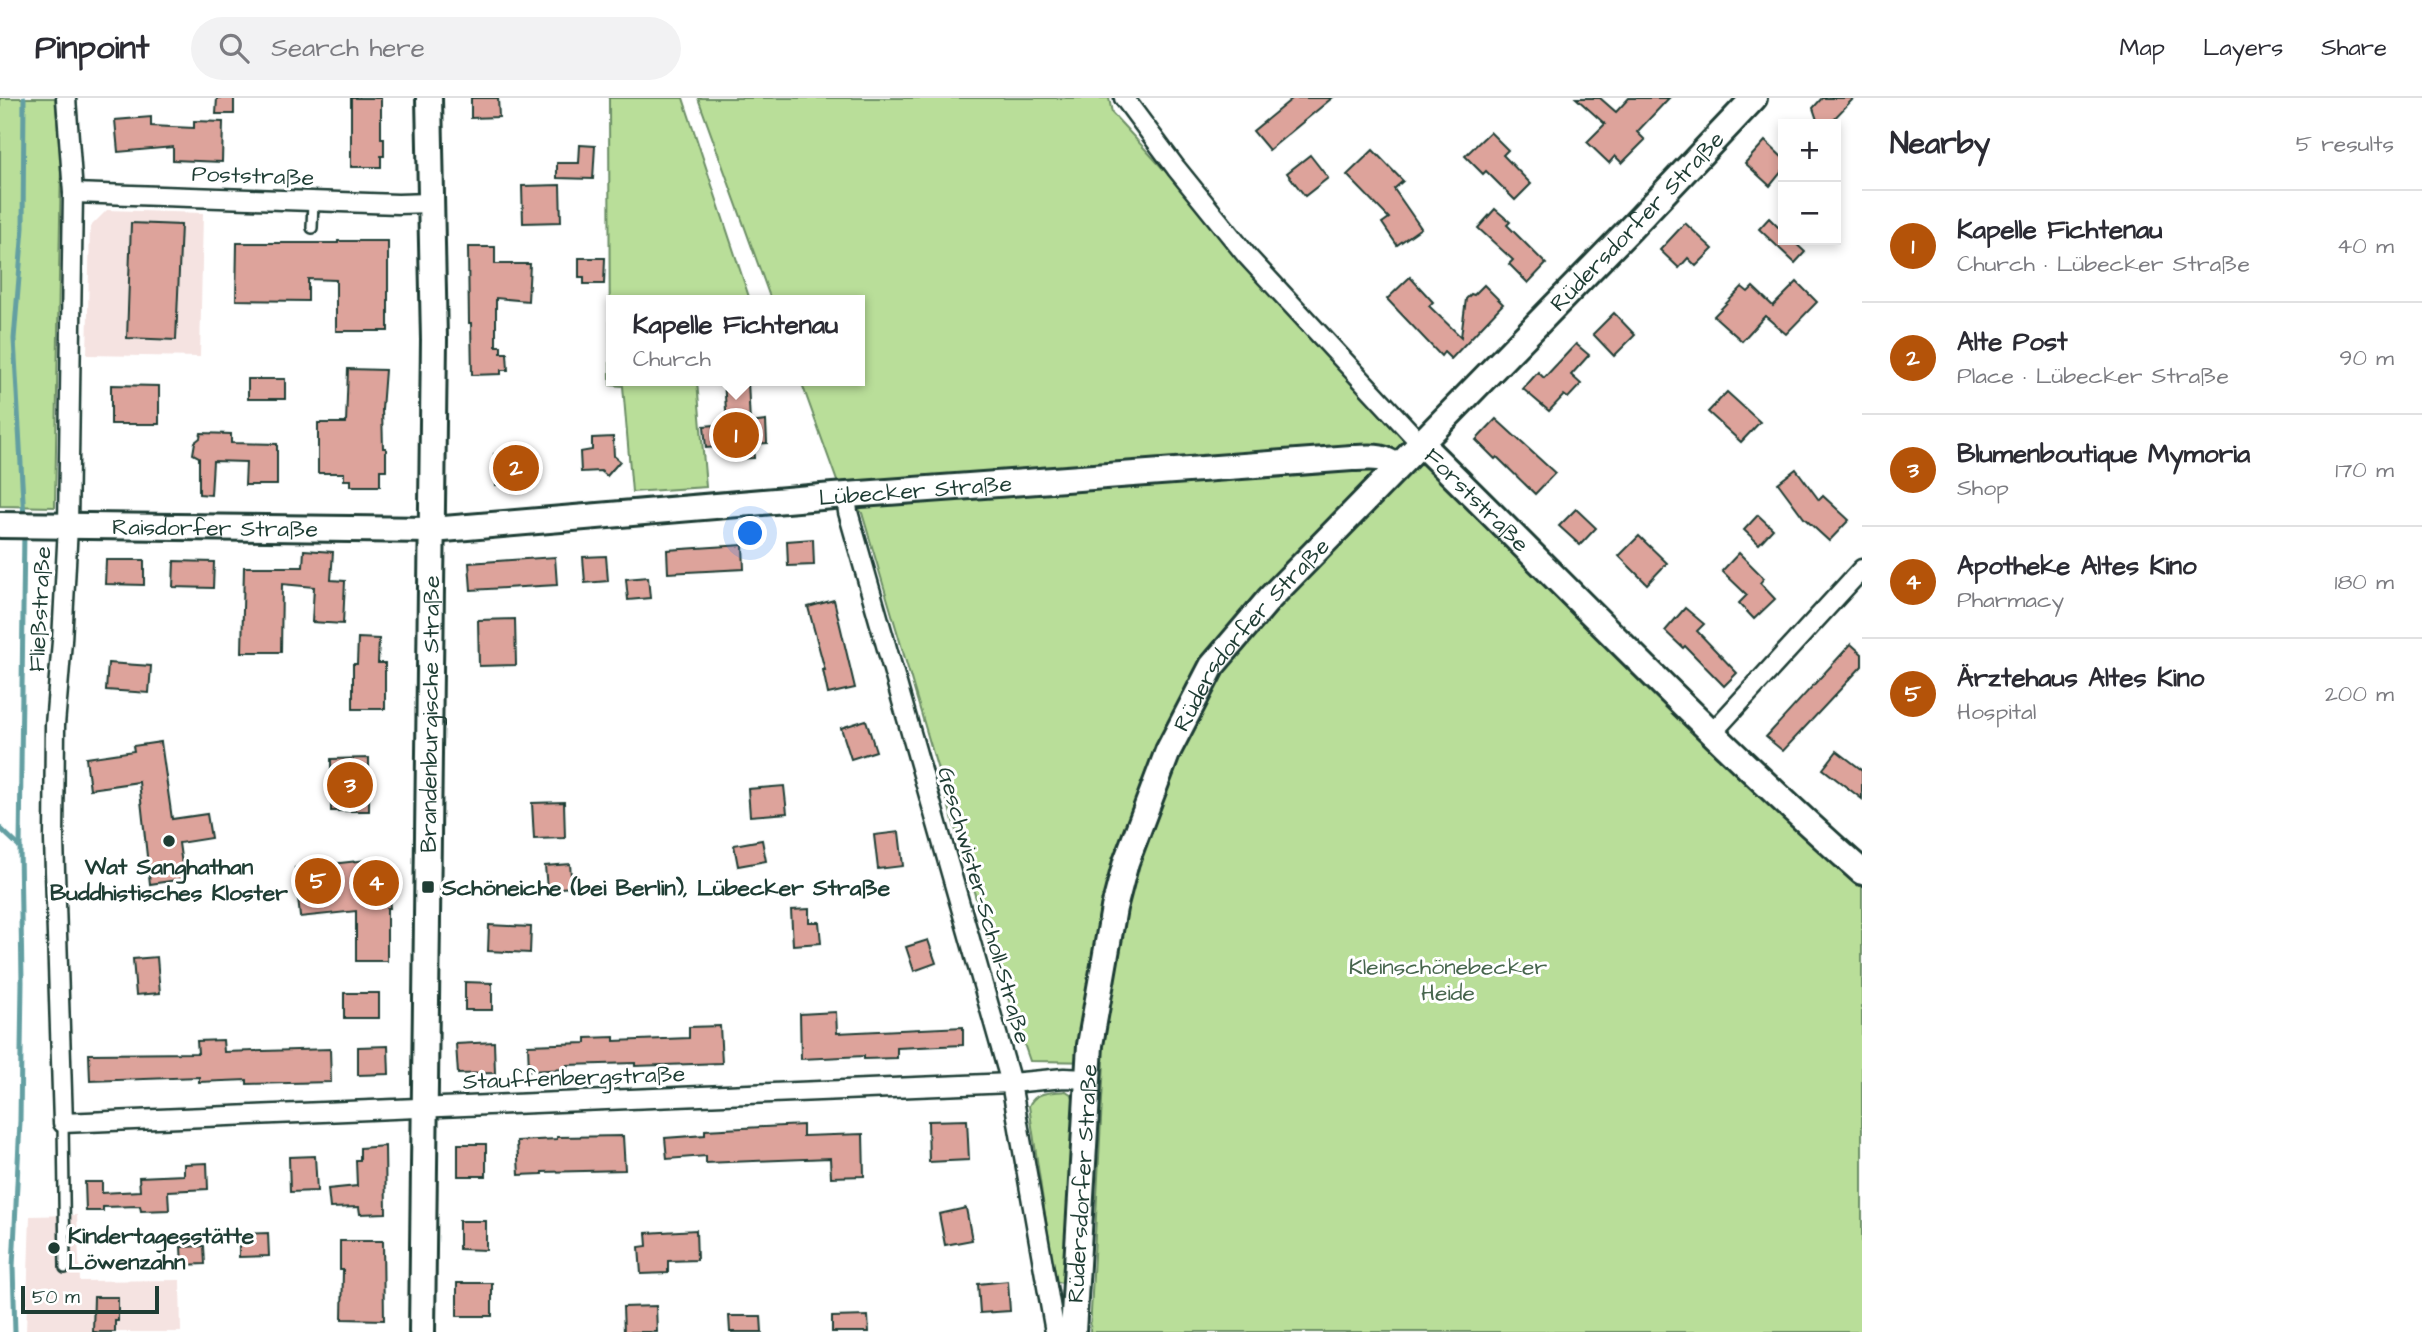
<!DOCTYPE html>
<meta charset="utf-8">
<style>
:root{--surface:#fff;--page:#f2f2f3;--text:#2b2b33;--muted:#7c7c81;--line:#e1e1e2;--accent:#b45309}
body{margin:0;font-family:"Architects Daughter",sans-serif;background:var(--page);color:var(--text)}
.controls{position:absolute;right:21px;top:21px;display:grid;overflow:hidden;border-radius:0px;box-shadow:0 4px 10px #0003}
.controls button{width:63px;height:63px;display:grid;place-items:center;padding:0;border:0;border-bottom:2px solid var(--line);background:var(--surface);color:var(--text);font:35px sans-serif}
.scale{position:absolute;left:21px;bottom:18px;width:138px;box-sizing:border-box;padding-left:7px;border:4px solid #1f3d34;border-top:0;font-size:19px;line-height:24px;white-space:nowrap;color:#1f3d34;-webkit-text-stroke:5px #fff;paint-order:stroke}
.you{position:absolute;left:751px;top:436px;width:24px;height:24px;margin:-18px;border:5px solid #fff;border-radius:50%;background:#1a73e8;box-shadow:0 0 0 10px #1a73e833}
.badge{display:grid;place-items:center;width:46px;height:46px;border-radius:50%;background:var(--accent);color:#fff;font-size:23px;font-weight:700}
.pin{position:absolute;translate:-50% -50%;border:4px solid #fff;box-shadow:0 2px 7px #0006}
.popup{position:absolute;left:606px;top:197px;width:259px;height:91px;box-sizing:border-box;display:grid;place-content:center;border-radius:0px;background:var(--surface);filter:drop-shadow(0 2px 5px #0005);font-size:23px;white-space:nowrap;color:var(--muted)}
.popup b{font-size:26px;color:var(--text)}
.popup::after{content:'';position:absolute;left:50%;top:100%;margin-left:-14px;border:14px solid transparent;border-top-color:var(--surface)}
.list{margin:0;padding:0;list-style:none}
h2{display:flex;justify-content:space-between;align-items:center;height:91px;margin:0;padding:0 28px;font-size:30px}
h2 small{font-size:23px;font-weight:400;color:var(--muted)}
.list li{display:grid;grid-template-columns:46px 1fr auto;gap:21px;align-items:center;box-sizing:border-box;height:112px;padding:0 28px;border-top:2px solid var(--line)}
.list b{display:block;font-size:26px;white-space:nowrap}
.list p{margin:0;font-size:23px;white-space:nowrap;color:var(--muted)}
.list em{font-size:23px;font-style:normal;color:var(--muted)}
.icon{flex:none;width:38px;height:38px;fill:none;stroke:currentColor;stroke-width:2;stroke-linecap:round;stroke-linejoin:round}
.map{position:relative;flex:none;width:1862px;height:1234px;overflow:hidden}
header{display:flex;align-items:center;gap:42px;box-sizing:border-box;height:98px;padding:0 35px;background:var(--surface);border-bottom:2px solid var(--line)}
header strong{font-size:33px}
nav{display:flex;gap:38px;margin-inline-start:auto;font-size:24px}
.search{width:490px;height:63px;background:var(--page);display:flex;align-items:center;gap:18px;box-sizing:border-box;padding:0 24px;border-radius:38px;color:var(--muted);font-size:26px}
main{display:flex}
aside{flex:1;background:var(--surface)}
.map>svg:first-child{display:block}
.built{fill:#f5e3e1}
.green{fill:#b9de99;stroke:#6c8e66;stroke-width:2}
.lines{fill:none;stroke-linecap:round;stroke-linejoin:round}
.stream{stroke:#639fa2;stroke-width:5}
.building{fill:#dda39b;stroke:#1f3d34;stroke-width:2}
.lane-casing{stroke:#1f3d34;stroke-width:14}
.street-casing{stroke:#1f3d34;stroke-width:23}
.secondary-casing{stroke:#1f3d34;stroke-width:30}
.lane{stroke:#fff;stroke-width:9}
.street{stroke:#fff;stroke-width:18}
.secondary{stroke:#fff;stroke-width:24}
.poi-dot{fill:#1f3d34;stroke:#fff;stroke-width:2.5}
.labels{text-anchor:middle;stroke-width:6;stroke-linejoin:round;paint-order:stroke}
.street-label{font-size:23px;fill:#1f3d34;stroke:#fff}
.poi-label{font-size:23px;font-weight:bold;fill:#1f3d34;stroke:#fff;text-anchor:start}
.park-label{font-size:23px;fill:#46654d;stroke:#fff}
</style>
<header>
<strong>Pinpoint</strong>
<div class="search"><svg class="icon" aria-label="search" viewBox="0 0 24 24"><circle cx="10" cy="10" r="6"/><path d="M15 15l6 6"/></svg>Search here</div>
<nav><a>Map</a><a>Layers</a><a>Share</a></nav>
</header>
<main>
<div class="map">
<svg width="1862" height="1234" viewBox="0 0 1862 1234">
<rect width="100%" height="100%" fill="#fff"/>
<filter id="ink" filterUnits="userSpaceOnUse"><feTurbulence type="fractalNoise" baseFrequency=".0143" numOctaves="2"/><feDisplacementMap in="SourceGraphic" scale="14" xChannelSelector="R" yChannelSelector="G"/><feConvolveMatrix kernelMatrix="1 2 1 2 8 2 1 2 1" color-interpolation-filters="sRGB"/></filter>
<g filter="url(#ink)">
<!-- built -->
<g class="built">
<path d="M107,112l96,3 -3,144 -113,-2 3,-128z"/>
<path d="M77,1117l3,66 100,-1 1,52h-155l4,-116z"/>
</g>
<!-- green -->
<g class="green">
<path d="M0,0h55l6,65 -6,344 -55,-1z"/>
<path d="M609,0h74l67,202h-138v81h85l9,106 -74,5 -9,-106 -13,-1z"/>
<path d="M698,0h411l3,15 412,450 338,322v447h-772l14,-270 -74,-1 -40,-115 -128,-433 -25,-32 -36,-100h59v-81h-89z"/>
<path d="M1066,993l6,4 3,7 -10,181 -10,-1 -26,-176c6,-15 22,-13 37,-15z"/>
</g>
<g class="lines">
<!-- stream -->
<g class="stream">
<path d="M24,0l-1,130 -9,111 10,179"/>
<path d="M0,730l20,19"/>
<path d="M15,1234l-2,-65 7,-146 2,-139 -2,-135 4,-316"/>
</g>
</g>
<!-- building -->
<g class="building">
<path d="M217,0h17v16h-18z"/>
<path d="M351,0h30v40h3v18h-3v11h-30z"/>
<path d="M471,0h27l1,19 -28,1z"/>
<path d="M1293,0h39l-63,52 -16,-19z"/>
<path d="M1576,0h24l16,14 13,-14h40l-32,34 8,8 -23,23 -7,-7 -6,7 -22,-21 18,-18z"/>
<path d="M1822,0h32l-25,26 -5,-4h-7l-4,-12z"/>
<path d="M151,19v9l43,2v-7l29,1 -1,40 -49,-2v-13l-55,5 -3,-32z"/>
<path d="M1490,34l18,18 -5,5 28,29 -16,16 -29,-29 -3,3 -18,-18z"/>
<path d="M1765,43l18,17v12l-13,16 -25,-23z"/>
<path d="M580,47l15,1 -2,33 -36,-1v-15h22z"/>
<path d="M1373,52l30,31 -9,8 27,39 -24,17 -15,-22 7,-5 -42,-43z"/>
<path d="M1310,57l18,23 -23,18 -18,-23z"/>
<path d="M560,87l1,37 -38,1 -1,-37z"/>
<path d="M1495,111l15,13 -3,3 39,39 -18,19 -19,-19 4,-4 -35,-32z"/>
<path d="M1769,120l14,14v8h9l13,12 -10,11 -36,-34z"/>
<path d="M131,125l50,2 -5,115 -49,-2z"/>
<path d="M1685,125l28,26 -17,17 -8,-8 -9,10 -19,-18z"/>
<path d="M338,143h50v90h-52v-51l-28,-1v22l-72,-1 1,-57h101z"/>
<path d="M468,149h27v17h35l-2,37 -32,-3v48h5v7h6l1,17h-7v4l-29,1 -1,-52h-2z"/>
<path d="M579,160h26l-1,26h-20v-7h-5z"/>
<path d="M1410,179l23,25 -4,4 32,31 5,-38 5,-5 3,1 10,-10 19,19 -52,55 -7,-7 -3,4 -54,-57z"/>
<path d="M1797,184l20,20 -31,32 -21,-18 -23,25 -28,-25 28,-29 6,5 5,-5 20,19z"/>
<path d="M1614,215l21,22 -21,21 -21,-22z"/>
<path d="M1576,246l13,11 -18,20 10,9 -13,14 -4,-3 -15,16 -26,-22 15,-17 6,6z"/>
<path d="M348,271l37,1 -3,39 1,39h3v22h-6v16h-29v-6h-7v-7h-26v-50h28z"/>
<rect x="248" y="281" width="37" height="20"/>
<path d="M724,283h24l2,42 16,-2 1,22 -14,1 1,14 -25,1 -1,-13 -22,2 -2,-22 23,-2z"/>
<path d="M111,287l48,1v38h-48z"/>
<path d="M1727,294l33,30 -19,20 -33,-30z"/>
<path d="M1496,321l59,54 -20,21 -38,-37 -2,2 -19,-19z"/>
<path d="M201,335l30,1v9l46,1v41h-32l1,-23 -33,-1 -2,34 -12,-1v-37l-6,-3 2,-12 5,-4z"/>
<path d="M613,339l1,19 6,5 -13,15 -6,-5 -20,1 -1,-20 12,-2v-12z"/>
<path d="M536,354l2,31 -42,2 -2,-31z"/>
<path d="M1796,371l23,31 4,-4 26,24 -20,21 -25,-23 -26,-35z"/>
<path d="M1576,411l20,19 -16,17 -21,-19z"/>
<path d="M1758,417l15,14 -14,15 -15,-14z"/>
<path d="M1639,438l28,27 -20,21 -28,-28z"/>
<path d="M813,441l1,26 -26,1 -1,-25z"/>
<path d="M743,447l1,24 -76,4 -1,-23z"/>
<path d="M304,452l29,2 -2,28 14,1 -2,43 -31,-2 2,-35 -32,-3 -1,68h-39l2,-85h59z"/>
<path d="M1739,455l25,25 -4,5 15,16 -21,20 -15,-16 8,-8 -25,-24z"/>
<path d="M606,458l2,25 -23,2 -2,-26z"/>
<path d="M555,459l2,28 -86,5 -2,-27z"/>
<path d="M106,462h38v25l-39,-1z"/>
<path d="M174,463l40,1 -1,26 -40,-1z"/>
<path d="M648,479l2,21 -22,2 -2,-21z"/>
<path d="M834,502l21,88 -27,6 -5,-24h2l-17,-63z"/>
<path d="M1685,510l19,16 -7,7 40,42 -13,13 -39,-40 -2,2 -18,-17z"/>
<path d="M515,521l1,46 -37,1 -1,-46z"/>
<path d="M358,540l21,1 -1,24h7v46h-32v-45h4z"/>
<path d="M1851,546l11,10v12l-79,85 -17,-14z"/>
<path d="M108,565l43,3 -2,27 -43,-3z"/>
<path d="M866,622l10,31 -25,8 -10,-31z"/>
<path d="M161,644l11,77 35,-5 4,24 -32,5 5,36 -34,5 -11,-102 -49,7 -4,-31 48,-7 -1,-5z"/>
<path d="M1837,653l25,19v29l-39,-30z"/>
<path d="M369,660v53h-38v-52z"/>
<path d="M784,688l3,27 -37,3 -2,-27z"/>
<path d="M564,704l1,36 -31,1 -2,-36z"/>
<path d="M899,734l4,34 -25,3 -4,-34z"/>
<path d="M762,742l4,21 -28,5 -4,-21z"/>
<path d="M385,760l5,50h-3v53h-31v-50l-56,6 -5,-49z"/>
<path d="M570,766l2,23 -25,2 -2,-23z"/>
<path d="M809,811v13h10l2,21 -28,2 -2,-35z"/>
<path d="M489,827l42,2 -1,26 -42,-2z"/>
<path d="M928,842l8,23 -22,8 -8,-24z"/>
<path d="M157,859l3,36 -24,2 -3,-36z"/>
<path d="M465,884l27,1v27h-27z"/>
<rect x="344" y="895" width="35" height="25"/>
<path d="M836,914l1,21 126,-6v18l-66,3v10l-33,1v-3l-63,3 -1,-45z"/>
<path d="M720,928l2,37 -87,3v-3l-68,2v4l-38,2 -1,-26 58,-2v-5l28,-1v4l75,-3v-11z"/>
<path d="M223,942l1,12 106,-3 1,33 -84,2v-4l-48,2v-5l-109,4 -1,-27 109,-1 -1,-12z"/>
<path d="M494,944l1,31 -37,1 -2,-30z"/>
<path d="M388,948l1,28 -31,1v-28z"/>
<path d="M967,1022l2,40 -40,2 -1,-41z"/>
<path d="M803,1027v11l60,-2 1,42 -33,1 -1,-19 -124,5v-7l-39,3 -2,-21 40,-3v-5z"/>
<path d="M623,1038l2,34 -83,2v2l-23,1 -2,-34 40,-2v-2z"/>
<rect x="458" y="1046" width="28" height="32"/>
<path d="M385,1048l1,67 -26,1 -1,-7 -29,1 -2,-19 29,-3 -1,-26h4v-12z"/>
<path d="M315,1058l2,35 -27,1 -1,-35z"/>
<path d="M207,1065l1,26 -40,2 1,19 -28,1 -1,-5 -37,1v4h-17l-1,-29h17v11l38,-2 -1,-14 45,-2v-11z"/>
<path d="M966,1110l6,32 -27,5 -6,-31z"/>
<path d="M459,1123h27v29l-27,-1z"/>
<path d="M696,1132l1,30 -29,1v12l-27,1 -2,-27 8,-1 -1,-13z"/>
<path d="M268,1135l1,23 -30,1v-23z"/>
<path d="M340,1143h43l1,79 -42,-1 1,-49h-3z"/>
<path d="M204,1148l1,18 -23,1 -1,-18z"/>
<path d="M1008,1183l2,30 -30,2 -2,-29z"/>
<rect x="457" y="1185" width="35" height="33"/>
<path d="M94,1199h24v24h-3v11h-22z"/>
<path d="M656,1208l1,26h-33l-1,-25z"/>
<path d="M729,1218h32l1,16h-32z"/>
<path d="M868,1218l1,16h-37v-15z"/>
</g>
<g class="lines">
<!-- lane casing -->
<g class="lane-casing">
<g id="lane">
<path d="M312,130l1,-27"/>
<path d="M63,1025l2,145"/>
</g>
</g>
<!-- street casing -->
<g class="street-casing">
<g id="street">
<path d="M66,0l7,95 -5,333 -6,115 -7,84 -1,115 9,283 948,-40 53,-5 23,1"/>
<path d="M1124,0l52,70 71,88 174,188"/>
<path d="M73,95l325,11 33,-1"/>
<path d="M846,398l2,16 163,571 44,249"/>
<path d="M1711,636l151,-165"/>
</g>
</g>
<!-- secondary casing -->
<g class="secondary-casing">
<g id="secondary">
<path id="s1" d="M1421,346c147,144 287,292 441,428"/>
<path id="s2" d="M0,427l432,5 401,-34 519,-38c18,0 30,-4 45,9"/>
<path id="s3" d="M422,1234l12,-992 -5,-242"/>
<path id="s4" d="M1073,1234l17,-287 24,-137 12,-46 42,-111 44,-85 57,-67 359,-368 126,-133"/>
</g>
</g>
<!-- lane -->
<use href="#lane" class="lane"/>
<!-- street -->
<use href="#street" class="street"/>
<!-- secondary -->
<use href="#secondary" class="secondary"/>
</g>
</g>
<!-- markers -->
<g class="poi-dot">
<circle cx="169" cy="743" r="7"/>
<rect x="421" y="782" width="14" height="14" rx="3.5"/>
<circle cx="54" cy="1150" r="7"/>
</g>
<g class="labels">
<!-- street labels -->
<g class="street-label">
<text transform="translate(253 77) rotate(2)" y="8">Poststraße</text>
<text dy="8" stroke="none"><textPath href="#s4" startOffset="1304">Rüdersdorfer Straße</textPath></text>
<text dy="8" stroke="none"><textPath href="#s2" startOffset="917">Lübecker Straße</textPath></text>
<text dy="8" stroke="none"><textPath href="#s1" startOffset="79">Forststraße</textPath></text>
<text dy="8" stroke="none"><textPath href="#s2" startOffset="215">Raisdorfer Straße</textPath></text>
<text transform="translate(39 511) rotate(-87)" y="8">Fließstraße</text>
<text dy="8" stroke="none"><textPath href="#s4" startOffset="737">Rüdersdorfer Straße</textPath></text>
<text dy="8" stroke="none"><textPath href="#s3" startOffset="618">Brandenburgische Straße</textPath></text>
<text transform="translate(985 807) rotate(74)" y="8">Geschwister-Scholl-Straße</text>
<text transform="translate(574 979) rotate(-2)" y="8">Stauffenbergstraße</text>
<text dy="8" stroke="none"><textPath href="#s4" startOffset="149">Rüdersdorfer Straße</textPath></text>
</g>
<!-- poi labels -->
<g class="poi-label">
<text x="169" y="776" text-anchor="middle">Wat Sanghathan<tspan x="169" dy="26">Buddhistisches Kloster</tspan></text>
<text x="442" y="797">Schöneiche (bei Berlin), Lübecker Straße</text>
<text x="68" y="1145">Kindertagesstätte<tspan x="68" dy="26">Löwenzahn</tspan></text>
</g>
<!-- park labels -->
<g class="park-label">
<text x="1448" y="876">Kleinschönebecker<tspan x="1448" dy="26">Heide</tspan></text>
</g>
</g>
</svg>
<div class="controls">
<button>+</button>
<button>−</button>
</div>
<div class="scale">50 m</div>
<div class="you"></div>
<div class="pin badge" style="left:736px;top:337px">1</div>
<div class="popup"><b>Kapelle Fichtenau</b>Church</div>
<div class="pin badge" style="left:516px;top:370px">2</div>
<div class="pin badge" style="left:350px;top:687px">3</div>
<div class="pin badge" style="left:376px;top:785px">4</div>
<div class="pin badge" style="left:318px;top:783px">5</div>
</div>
<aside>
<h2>Nearby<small>5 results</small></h2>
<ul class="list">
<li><span class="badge">1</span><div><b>Kapelle Fichtenau</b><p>Church · Lübecker Straße</p></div><em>40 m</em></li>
<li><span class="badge">2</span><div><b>Alte Post</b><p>Place · Lübecker Straße</p></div><em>90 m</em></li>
<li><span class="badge">3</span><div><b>Blumenboutique Mymoria</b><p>Shop</p></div><em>170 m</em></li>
<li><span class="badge">4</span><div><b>Apotheke Altes Kino</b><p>Pharmacy</p></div><em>180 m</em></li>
<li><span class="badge">5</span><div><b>Ärztehaus Altes Kino</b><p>Hospital</p></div><em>200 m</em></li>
</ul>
</aside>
</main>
